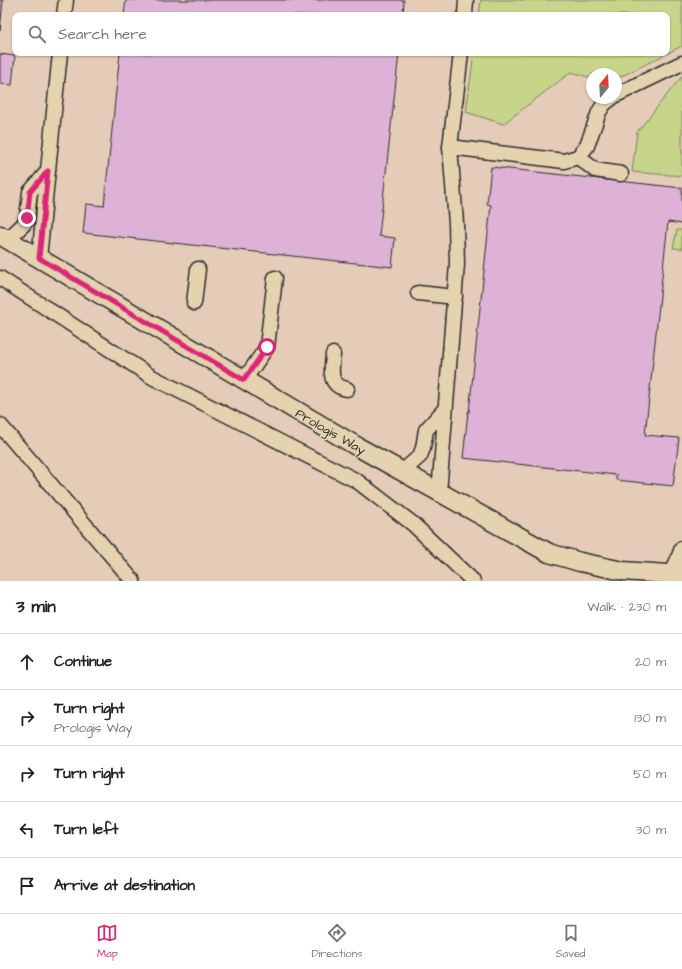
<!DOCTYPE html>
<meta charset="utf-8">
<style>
:root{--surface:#fff;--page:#f2f2f2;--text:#222;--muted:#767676;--line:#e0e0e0;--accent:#db2777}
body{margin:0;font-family:"Architects Daughter",sans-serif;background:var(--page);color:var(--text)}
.compass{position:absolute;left:586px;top:68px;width:36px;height:36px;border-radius:50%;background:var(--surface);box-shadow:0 1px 3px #0004;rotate:18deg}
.stop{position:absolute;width:12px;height:12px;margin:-9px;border:3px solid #db2777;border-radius:50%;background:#fff}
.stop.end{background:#db2777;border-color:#fff;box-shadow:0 1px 4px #0008}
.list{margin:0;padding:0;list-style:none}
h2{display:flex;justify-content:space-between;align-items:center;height:52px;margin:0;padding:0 16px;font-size:17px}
h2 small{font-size:13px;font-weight:400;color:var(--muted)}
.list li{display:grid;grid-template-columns:26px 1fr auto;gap:12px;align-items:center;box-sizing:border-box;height:56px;padding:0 16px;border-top:1px solid var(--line)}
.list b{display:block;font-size:15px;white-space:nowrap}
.list p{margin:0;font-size:13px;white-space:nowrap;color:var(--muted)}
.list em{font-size:13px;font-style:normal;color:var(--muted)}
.icon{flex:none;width:22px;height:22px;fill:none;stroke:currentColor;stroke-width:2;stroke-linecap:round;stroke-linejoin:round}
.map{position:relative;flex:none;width:682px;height:581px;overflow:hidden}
.search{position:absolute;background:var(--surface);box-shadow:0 1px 3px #0004;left:12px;right:12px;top:12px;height:44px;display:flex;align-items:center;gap:10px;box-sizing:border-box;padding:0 14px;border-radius:8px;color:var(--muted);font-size:15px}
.sheet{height:332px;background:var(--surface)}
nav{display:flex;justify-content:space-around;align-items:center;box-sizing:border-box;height:56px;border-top:1px solid var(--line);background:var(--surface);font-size:11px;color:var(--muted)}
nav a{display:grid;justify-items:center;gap:2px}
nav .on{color:var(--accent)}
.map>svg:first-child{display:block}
.green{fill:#c6d58a;stroke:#78805a}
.building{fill:#deb2d7;stroke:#2b2b2b}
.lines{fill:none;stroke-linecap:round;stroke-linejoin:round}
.minor-casing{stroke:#2b2b2b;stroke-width:17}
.major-casing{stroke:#2b2b2b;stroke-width:21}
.minor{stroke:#e5d3b0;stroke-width:14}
.major{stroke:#e5d3b0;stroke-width:18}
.route{stroke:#db2777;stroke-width:5}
.labels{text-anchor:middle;stroke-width:3;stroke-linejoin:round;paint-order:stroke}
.street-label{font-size:13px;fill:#2b2b2b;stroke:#e5d3b0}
</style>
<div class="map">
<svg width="682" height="581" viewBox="0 0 682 581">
<rect width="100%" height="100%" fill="#e4ccb8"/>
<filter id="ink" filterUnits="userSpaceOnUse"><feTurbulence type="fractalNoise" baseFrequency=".025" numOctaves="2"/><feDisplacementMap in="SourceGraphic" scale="8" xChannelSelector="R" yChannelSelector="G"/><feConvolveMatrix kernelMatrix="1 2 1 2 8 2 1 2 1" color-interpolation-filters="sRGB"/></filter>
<g filter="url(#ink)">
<!-- green -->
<g class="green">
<path d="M481,0h201v46l-66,33v-5h-24v4l-21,-6 -68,52 -37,-12 8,-59h193v-38h-188z"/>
<path d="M682,76v100l-50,-4 5,-40z"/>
<path d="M677,230h5v19l-9,-1z"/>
</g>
<!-- building -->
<g class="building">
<path d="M0,0h3l-3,31z"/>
<path d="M126,0h278l-1,15h-279z"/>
<path d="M120,53h279l-20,183 16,2 -3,29 -309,-34 3,-29 18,2z"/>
<path d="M0,54l15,2 -3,29 -12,-1z"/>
<path d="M491,167l191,21v36l-14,-2 -23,213 34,3 -6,48 -57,-6v-5l-153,-17 5,-46h1l22,-207 -4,-1z"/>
</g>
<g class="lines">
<!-- minor casing -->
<g class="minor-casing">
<g id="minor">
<path d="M64,15l2,-15"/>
<path d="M465,15l1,-15"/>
<path d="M616,95l66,-32"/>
<path d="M450,147l114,14 14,-4 9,-11 12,-34 5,-8 8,-6"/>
<path d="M578,157l17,13 26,4"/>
<path d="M8,239l16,-15 3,-6 3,-26 18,-21"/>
<path d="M39,258l21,-205"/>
<path d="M0,278l152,99 205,104 56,43 60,57"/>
<path d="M418,293l37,4"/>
<path d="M194,303l4,-34"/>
<path d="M333,354c-1,16 -6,31 14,35"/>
<path d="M244,380l23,-33 8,-69"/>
<path d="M0,425l133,156"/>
<path d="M402,472l18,-16 3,-8 3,-18 19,-21"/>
<path d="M439,493l18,-229 -1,-41 -6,-76 11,-94"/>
<path d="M672,574l10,-26"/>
</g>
</g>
<!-- major casing -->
<g class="major-casing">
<path id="major" d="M0,235l358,212 191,106 31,9 43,9 59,4"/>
</g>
<!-- minor -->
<use href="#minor" class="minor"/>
<!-- major -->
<use href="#major" class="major"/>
</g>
</g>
<g class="lines" filter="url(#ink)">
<!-- route -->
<path class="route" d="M27,218l3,-26 18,-21 -9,87 205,122 23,-33"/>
</g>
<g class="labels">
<!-- street labels -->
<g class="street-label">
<text transform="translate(331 431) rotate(30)" y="5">Prologis Way</text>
</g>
</g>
</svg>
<svg class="compass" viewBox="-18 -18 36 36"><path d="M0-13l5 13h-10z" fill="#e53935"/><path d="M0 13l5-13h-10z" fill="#767676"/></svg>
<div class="stop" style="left:267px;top:347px"></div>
<div class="stop end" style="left:27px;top:218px"></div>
<div class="search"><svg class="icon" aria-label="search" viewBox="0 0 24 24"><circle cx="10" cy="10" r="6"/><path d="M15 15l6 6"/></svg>Search here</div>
</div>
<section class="sheet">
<h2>3 min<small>Walk · 230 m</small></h2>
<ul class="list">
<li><svg class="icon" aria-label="ahead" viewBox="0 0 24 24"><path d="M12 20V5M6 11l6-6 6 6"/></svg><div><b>Continue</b></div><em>20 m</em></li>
<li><svg class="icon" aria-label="right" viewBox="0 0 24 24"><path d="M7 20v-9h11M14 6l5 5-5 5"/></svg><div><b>Turn right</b><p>Prologis Way</p></div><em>130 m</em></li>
<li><svg class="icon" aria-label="right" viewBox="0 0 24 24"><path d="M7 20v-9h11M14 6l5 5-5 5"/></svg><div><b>Turn right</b></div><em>50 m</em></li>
<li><svg class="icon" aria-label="left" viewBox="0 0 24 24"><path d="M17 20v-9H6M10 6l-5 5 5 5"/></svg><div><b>Turn left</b></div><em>30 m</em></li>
<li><svg class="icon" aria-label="arrive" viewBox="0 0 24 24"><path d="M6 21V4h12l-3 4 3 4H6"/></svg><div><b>Arrive at destination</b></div></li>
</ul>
</section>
<nav>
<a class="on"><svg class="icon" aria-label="map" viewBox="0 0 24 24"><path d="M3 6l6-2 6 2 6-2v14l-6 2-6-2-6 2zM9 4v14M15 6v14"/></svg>Map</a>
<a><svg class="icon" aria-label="directions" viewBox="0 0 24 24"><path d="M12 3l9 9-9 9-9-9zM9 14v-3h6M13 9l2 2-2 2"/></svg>Directions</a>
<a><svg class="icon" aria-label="saved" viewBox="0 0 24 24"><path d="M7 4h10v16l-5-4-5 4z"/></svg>Saved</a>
</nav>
